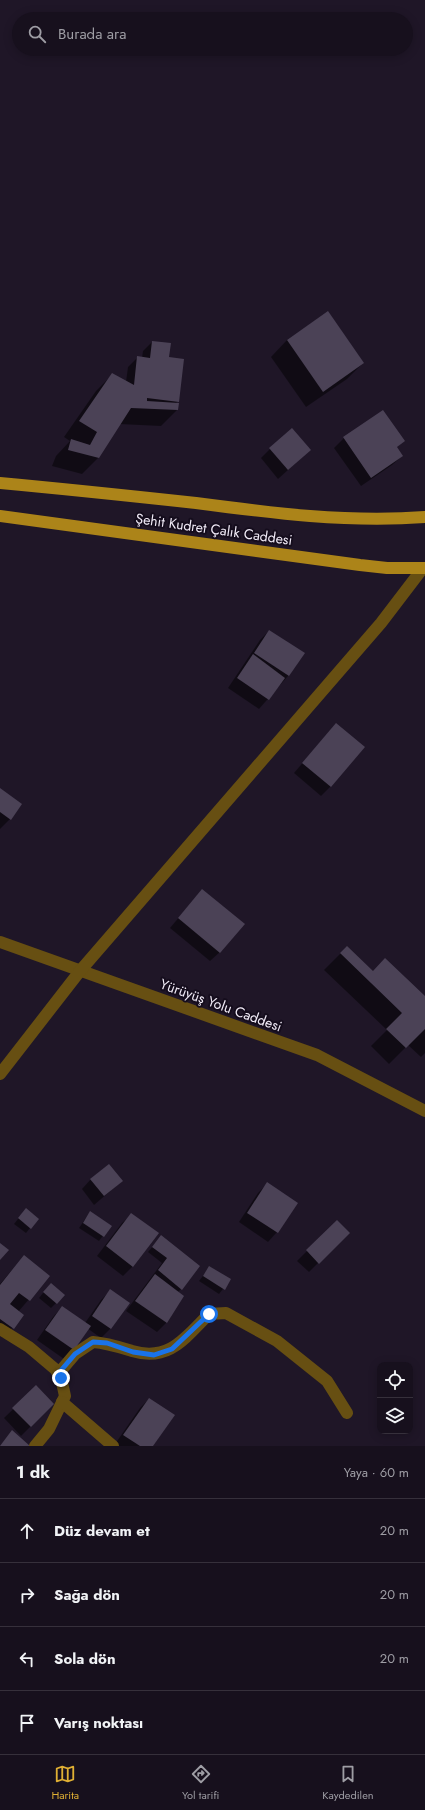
<!DOCTYPE html>
<html lang="tr">
<meta charset="utf-8">
<style>
:root{--surface:#17101d;--page:#241e2a;--text:#f1f3f6;--muted:#9e9da4;--line:#36303b;--accent:#e0b034}
body{margin:0;font-family:Jost,sans-serif;background:var(--page);color:var(--text)}
.controls{position:absolute;right:12px;bottom:12px;display:grid;overflow:hidden;border-radius:8px;box-shadow:0 2px 10px #0003}
.controls button{width:36px;height:36px;display:grid;place-items:center;padding:0;border:0;border-bottom:1px solid var(--line);background:var(--surface);color:var(--text);font:20px sans-serif}
.stop{position:absolute;width:12px;height:12px;margin:-9px;border:3px solid #1a73e8;border-radius:50%;background:#fff}
.stop.end{background:#1a73e8;border-color:#fff;box-shadow:0 1px 4px #0008}
.list{margin:0;padding:0;list-style:none}
h2{display:flex;justify-content:space-between;align-items:center;height:52px;margin:0;padding:0 16px;font-size:17px}
h2 small{font-size:13px;font-weight:400;color:var(--muted)}
.list li{display:grid;grid-template-columns:26px 1fr auto;gap:12px;align-items:center;box-sizing:border-box;height:64px;padding:0 16px;border-top:1px solid var(--line)}
.list b{display:block;font-size:15px;white-space:nowrap}
.list em{font-size:13px;font-style:normal;color:var(--muted)}
.icon{flex:none;width:22px;height:22px;fill:none;stroke:currentColor;stroke-width:2;stroke-linecap:round;stroke-linejoin:round}
.map{position:relative;flex:none;width:425px;height:1446px;overflow:hidden}
.search{position:absolute;background:var(--surface);box-shadow:0 2px 10px #0003;left:12px;right:12px;top:12px;height:44px;display:flex;align-items:center;gap:10px;box-sizing:border-box;padding:0 14px;border-radius:22px;color:var(--muted);font-size:15px}
.sheet{height:308px;background:var(--surface)}
nav{display:flex;justify-content:space-around;align-items:center;box-sizing:border-box;height:56px;border-top:1px solid var(--line);background:var(--surface);font-size:11px;color:var(--muted)}
nav a{display:grid;justify-items:center;gap:2px}
nav .on{color:var(--accent)}
.map>svg:first-child{display:block}
.shadow{fill:#0007}
.building{fill:#4b4256}
.lines{fill:none;stroke-linecap:round;stroke-linejoin:round}
.minor{stroke:#674f12;stroke-width:12}
.tertiary{stroke:#674f12;stroke-width:12}
.primary{stroke:#ac8419;stroke-width:12}
.route{stroke:#1a73e8;stroke-width:5}
.labels{text-anchor:middle;stroke-width:4;stroke-linejoin:round;paint-order:stroke}
.street-label{font-size:14px;fill:#f3edf9;stroke:#150d1d}
</style>
<div class="map">
<svg width="425" height="1446" viewBox="0 0 425 1446">
<rect width="100%" height="100%" fill="#1f1627"/>
<!-- shadow -->
<g class="shadow">
<path d="M328,312l35,51 -16,16 -41,28 -35,-50 16,-17z"/>
<path d="M152,342l16,16 10,43 -3,3 2,6 -16,16 -42,-2 -21,34 -16,16 -30,-8 4,-10 14,-15 -6,-4 32,-46 17,-17 13,8 2,-15 10,-10 4,1 1,-7z"/>
<path d="M383,411l20,30 -7,7 6,8 -10,9 -31,21 -27,-38 10,-10z"/>
<path d="M270,449l40,1 -32,29 -17,-21z"/>
<path d="M269,631l34,23 -15,22 -29,33 -31,-21 32,-48z"/>
<path d="M336,724l-5,62 -10,10 -27,-23z"/>
<path d="M0,790l10,29 -10,10z"/>
<path d="M202,890l18,62 -10,9 -40,-33z"/>
<path d="M347,947l26,25 52,25v56l-4,4 -13,-12 -19,19 -18,-18 16,-16 -63,-60z"/>
<path d="M91,1179l31,2 -28,24 -12,-16z"/>
<path d="M267,1184l10,48 -9,10 -29,-20 19,-29z"/>
<path d="M90,1212l20,14 -11,15 -20,-13z"/>
<path d="M22,1214l8,14 -4,5 -12,-9z"/>
<path d="M132,1214l1,52 -10,10 -26,-20 25,-33z"/>
<path d="M337,1221l11,12 -39,39 -12,-11z"/>
<path d="M161,1237l20,52 -4,4 5,4 -16,26 -9,9 -31,-21 36,-48 -14,-11z"/>
<path d="M24,1256l25,20 -31,36 5,3 -20,23 -3,-3v-51z"/>
<path d="M210,1267l20,13 -11,14 -20,-13z"/>
<path d="M47,1288l17,7 -13,13 -12,-10z"/>
<path d="M110,1291l1,37 -10,10 -14,-10 -14,21 -9,10 -27,-19 16,-23 9,-10 23,16 16,-23z"/>
<path d="M36,1387l17,17 -32,32 -17,-18z"/>
<path d="M149,1399l3,47h-35l-2,-2 25,-36z"/>
</g>
<!-- building -->
<g class="building">
<path d="M328,311l36,52 -41,29 -36,-52z"/>
<path d="M152,341l19,2 -2,14 15,2 -5,43 -32,-4v3l32,2 -1,7 -47,-2 -32,50 -31,-8 3,-11 19,6 7,-13 -18,-11 33,-48 22,12 3,-29 13,2z"/>
<path d="M383,410l22,31 -8,6 6,9 -32,22 -28,-41z"/>
<path d="M292,428l19,22 -23,20 -19,-22z"/>
<path d="M269,630l36,23 -16,23 -35,-23z"/>
<path d="M253,654l32,24 -16,22 -32,-22z"/>
<path d="M336,723l29,24 -34,40 -29,-24z"/>
<path d="M0,788l22,16 -11,16 -11,-8z"/>
<path d="M202,889l43,35 -25,29 -42,-35z"/>
<path d="M347,946l26,25 12,-13 40,38v33l-19,19 -20,-19 16,-16 -62,-60z"/>
<path d="M109,1164l14,17 -19,15 -14,-17z"/>
<path d="M267,1182l31,21 -20,30 -31,-20z"/>
<path d="M26,1208l13,11 -8,10 -13,-11z"/>
<path d="M90,1211l22,15 -8,11 -21,-14z"/>
<path d="M131,1213l28,20 -26,34 -27,-21z"/>
<path d="M337,1220l13,13 -31,31 -13,-14z"/>
<path d="M161,1235l39,31 -18,24 -24,-20 9,-12 -15,-11z"/>
<path d="M0,1243l9,7 -9,10z"/>
<path d="M24,1255l26,21 -20,25 -11,-8 -9,11 14,11 -10,14 -14,-10v-34z"/>
<path d="M209,1266l22,13 -6,11 -22,-14z"/>
<path d="M155,1274l29,22 -17,27 -32,-22z"/>
<path d="M51,1283l14,12 -8,9 -14,-12z"/>
<path d="M110,1289l20,14 -19,26 -19,-13z"/>
<path d="M62,1306l29,20 -17,24 -29,-20z"/>
<path d="M36,1385l18,19 -23,23 -19,-19z"/>
<path d="M149,1398l26,17 -22,31h-13l-17,-11z"/>
<path d="M12,1430l18,16h-30z"/>
</g>
<g class="lines">
<!-- minor -->
<g class="minor">
<path d="M0,942l317,113 108,56"/>
<path d="M0,1329l29,18 26,22 6,9 4,18 -16,33 -14,17"/>
<path d="M58,1374l17,-20 18,-12c14,1 26,5 39,9 37,11 53,-13 77,-37l17,-1 51,28 50,40 20,32"/>
<path d="M62,1402l51,44"/>
</g>
<!-- tertiary -->
<path class="tertiary" d="M0,1074l80,-103 301,-348 42,-55"/>
<!-- primary -->
<g class="primary">
<path d="M0,483c65,6 131,13 196,20 76,10 152,20 229,14"/>
<path d="M0,516l360,49 27,3h38"/>
</g>
</g>
<g class="lines">
<!-- route -->
<path class="route" d="M61,1378l-3,-4 17,-20 18,-12 14,1 26,9 21,3 18,-6 37,-35"/>
</g>
<g class="labels">
<!-- street labels -->
<g class="street-label">
<text transform="translate(214 529) rotate(8)" y="5">Şehit Kudret Çalık Caddesi</text>
<text transform="translate(221 1005) rotate(20)" y="5">Yürüyüş Yolu Caddesi</text>
</g>
</g>
</svg>
<div class="controls">
<button><svg class="icon" aria-label="locate" viewBox="0 0 24 24"><circle cx="12" cy="12" r="6"/><path d="M12 2v4M12 18v4M2 12h4M18 12h4"/></svg></button>
<button><svg class="icon" aria-label="layers" viewBox="0 0 24 24"><path d="M12 4l9 5-9 5-9-5zM3 14l9 5 9-5"/></svg></button>
</div>
<div class="stop" style="left:209px;top:1314px"></div>
<div class="stop end" style="left:61px;top:1378px"></div>
<div class="search"><svg class="icon" aria-label="search" viewBox="0 0 24 24"><circle cx="10" cy="10" r="6"/><path d="M15 15l6 6"/></svg>Burada ara</div>
</div>
<section class="sheet">
<h2>1 dk<small>Yaya · 60 m</small></h2>
<ul class="list">
<li><svg class="icon" aria-label="ahead" viewBox="0 0 24 24"><path d="M12 20V5M6 11l6-6 6 6"/></svg><div><b>Düz devam et</b></div><em>20 m</em></li>
<li><svg class="icon" aria-label="right" viewBox="0 0 24 24"><path d="M7 20v-9h11M14 6l5 5-5 5"/></svg><div><b>Sağa dön</b></div><em>20 m</em></li>
<li><svg class="icon" aria-label="left" viewBox="0 0 24 24"><path d="M17 20v-9H6M10 6l-5 5 5 5"/></svg><div><b>Sola dön</b></div><em>20 m</em></li>
<li><svg class="icon" aria-label="arrive" viewBox="0 0 24 24"><path d="M6 21V4h12l-3 4 3 4H6"/></svg><div><b>Varış noktası</b></div></li>
</ul>
</section>
<nav>
<a class="on"><svg class="icon" aria-label="map" viewBox="0 0 24 24"><path d="M3 6l6-2 6 2 6-2v14l-6 2-6-2-6 2zM9 4v14M15 6v14"/></svg>Harita</a>
<a><svg class="icon" aria-label="directions" viewBox="0 0 24 24"><path d="M12 3l9 9-9 9-9-9zM9 14v-3h6M13 9l2 2-2 2"/></svg>Yol tarifi</a>
<a><svg class="icon" aria-label="saved" viewBox="0 0 24 24"><path d="M7 4h10v16l-5-4-5 4z"/></svg>Kaydedilen</a>
</nav>
